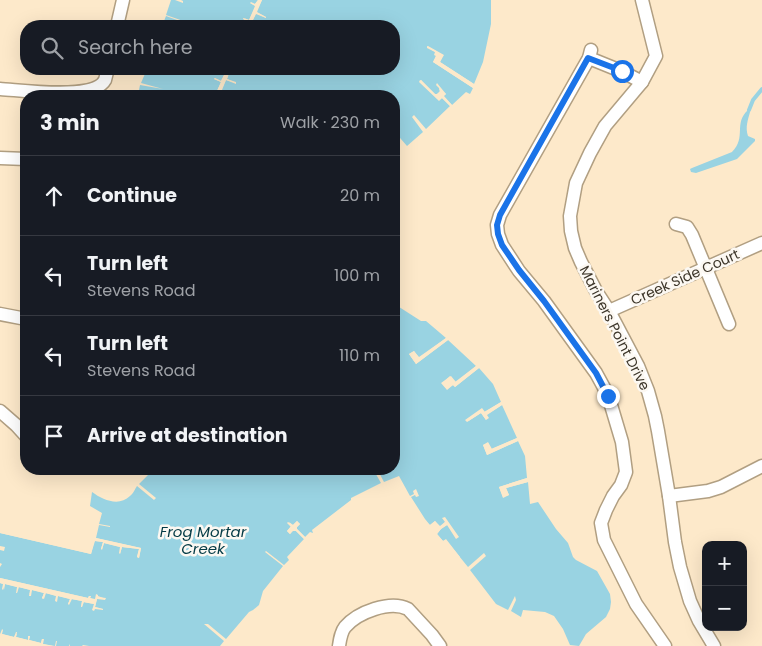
<!DOCTYPE html>
<meta charset="utf-8">
<style>
:root{--surface:#171b24;--page:#20242c;--text:#f1f3f6;--muted:#9ea1a6;--line:#363941}
body{margin:0;font-family:Poppins,sans-serif;background:var(--page);color:var(--text)}
.controls{position:absolute;right:15px;bottom:15px;display:grid;overflow:hidden;border-radius:10px;box-shadow:0 5px 20px #0002}
.controls button{width:45px;height:45px;display:grid;place-items:center;padding:0;border:0;border-bottom:1px solid var(--line);background:var(--surface);color:var(--text);font:25px sans-serif}
.stop{position:absolute;width:15px;height:15px;margin:-11px;border:4px solid #1a73e8;border-radius:50%;background:#fff}
.stop.end{background:#1a73e8;border-color:#fff;box-shadow:0 1px 5px #0008}
.list{margin:0;padding:0;list-style:none}
h2{display:flex;justify-content:space-between;align-items:center;height:65px;margin:0;padding:0 20px;font-size:21px}
h2 small{font-size:16px;font-weight:400;color:var(--muted)}
.list li{display:grid;grid-template-columns:32px 1fr auto;gap:15px;align-items:center;box-sizing:border-box;height:80px;padding:0 20px;border-top:1px solid var(--line)}
.list b{display:block;font-size:19px;white-space:nowrap}
.list p{margin:0;font-size:16px;white-space:nowrap;color:var(--muted)}
.list em{font-size:16px;font-style:normal;color:var(--muted)}
.icon{flex:none;width:28px;height:28px;fill:none;stroke:currentColor;stroke-width:2;stroke-linecap:round;stroke-linejoin:round}
.map{position:relative;flex:none;width:762px;height:646px;overflow:hidden}
.search{position:absolute;background:var(--surface);box-shadow:0 5px 20px #0002;left:20px;top:20px;width:380px;height:55px;display:flex;align-items:center;gap:12px;box-sizing:border-box;padding:0 18px;border-radius:20px;color:var(--muted);font-size:19px}
.panel{position:absolute;background:var(--surface);box-shadow:0 5px 20px #0002;left:20px;top:90px;width:380px;height:385px;border-radius:20px}
.map>svg:first-child{display:block}
.water{fill:#99d3e2}
.pier{fill:#fde9ca}
.lines{fill:none;stroke-linecap:round;stroke-linejoin:round}
.stream{stroke:#99d3e2;stroke-width:4}
.minor-casing{stroke:#b19f82;stroke-width:15}
.minor{stroke:#fff;stroke-width:12}
.route{stroke:#1a73e8;stroke-width:6}
.labels{text-anchor:middle;stroke-width:5;stroke-linejoin:round;paint-order:stroke}
.street-label{font-size:14px;fill:#3c3529;stroke:#fcf8f2}
.water-label{font-size:15px;font-style:italic;fill:#043b46;stroke:#fcf8f2}
</style>
<div class="map">
<svg width="762" height="646" viewBox="0 0 762 646">
<rect width="100%" height="100%" fill="#fde9ca"/>
<!-- water -->
<g class="water">
<path d="M171,0h4l8,3v-2l-2,-1h77l-3,4 -5,-1 6,3 -7,14 -5,-2 3,5 -1,3h-84l4,-10 22,8 1,-1 -23,-8z"/>
<path d="M262,0h229v24l-8,38 -9,22 -34,-22 3,-7 -16,-9v2l8,4 1,4 -3,6 40,26 -3,6 -4,-2 -14,13 -9,-9 3,-2 -7,-6 1,4 -3,2h-2l-14,-14 -2,1 20,19 3,-2 8,8 -24,23 -12,-14 -2,2 11,15 -16,14 -13,-15v-35h-175l2,-5 9,4 1,-1 -10,-4 5,-10 10,3 -9,-4 3,-9 12,4 1,-1 -10,-4h161v-43h-144l6,-13 10,5v-1l-10,-5z"/>
<path d="M147,69h80l-6,12 -6,-3 -1,1 7,3 -6,14 -6,-3 -1,1 6,2h-74l-1,-6 1,-5 23,4 -22,-6z"/>
<path d="M748,110l2,2c-2,8 -5,15 -2,24l7,3v2l-18,18 -41,14 -5,-1 -1,-3 2,-1 40,-16c15,-15 1,-28 16,-42z"/>
<path d="M394,299l2,6 25,16h5l20,17 -27,20 -5,-7 -5,3 7,10 32,-24 28,26 -21,16 -5,-6 -8,7 5,6 6,-4 2,2 24,-19 14,16 8,18 -17,10 -2,-3 -15,13 14,-9 5,7v-5l16,-10 15,33 -26,11 -3,-6 -5,2 4,10 31,-14 7,15 2,22 -28,9 4,10 6,-2 -3,-7 22,-6 2,22 8,-2 18,27 12,14 5,14 3,3 21,11 13,23 1,8 -1,7 -4,8 -20,17 -7,12 -9,-1 -7,-16 -9,-13 -9,-4 -22,-2 -2,7 -10,-6 5,-11 -1,-4 -7,14 -12,-6 -26,-34 16,-14 -2,-3 -16,14 -22,-27 -3,1 -6,-7 4,-5 6,-4 9,14 -11,-17 -5,5 -5,-6 -5,4 -5,-6 -14,-22 4,-2 1,2 3,-1 -3,-7 -3,2 1,3 -4,2 -11,-20 -15,6 -7,-13h17z"/>
<path d="M160,469h213l8,14 -30,15v2l-39,30 1,3 -3,-1 -5,5 -8,-8v-2l3,-3 -3,-3 -4,4 -4,-3 2,4 -4,5 3,3 2,-3h4l8,8 -17,18 2,3 -5,5 -18,-14 -1,1 18,14 -20,25 -4,14 -6,5 -4,2 -23,27 -18,-15h-4l20,17 -4,5h-131l-6,-1 -1,1h-12v-2l-1,2h-13l1,-5h-1l-1,5 -12,-2 -1,-5 -1,4 -12,-3 1,-4h-2v4l-12,-3 1,-4 -3,4 -12,-3v-4l-2,4v-51l3,1 1,6 1,-6 12,3v6l1,-6 13,3 -2,5 3,-5 12,3 -2,5 1,1 2,-6 12,3 -2,5 3,-5 12,3 -2,5h1l2,-5 11,2 -1,6h1l1,-5 11,2 1,5h8l-8,-2 2,-8h9l-8,-3 -3,4 -5,-2 1,-2h-2l-1,2 -88,-20v-11l2,-3 -2,-1v-13l4,1 1,-4 -5,-1v-13l91,21 4,-13 8,1 -2,7h1l2,-6 16,4v7l2,-7 17,2 -2,8 2,1 2,-10 -45,-10 3,-13 11,2v-1l-11,-2 3,-11 -12,-7 2,-14c11,8 27,15 38,4 3,-2 5,-7 7,-10l17,14 2,-2 -17,-14 9,-9z"/>
</g>
<!-- pier -->
<g class="pier">
<path d="M258,0h4l-5,12 9,5v1l-10,-4 -6,12h-4l1,-3 -1,-2 -3,-2v-1l6,2 6,-14 -5,-3 1,-1 4,2z"/>
<path d="M428,46l16,9 -4,7 34,22 -1,4 -40,-26 3,-6 -2,-1 1,-3 -8,-5z"/>
<path d="M227,69h6l10,4 -1,1 -12,-4 -3,9 9,3v2l-10,-4 -4,10 9,4v1l-10,-3 -2,4h-5l-6,-2v-1l7,2 6,-13 -7,-3 1,-1 6,3z"/>
<path d="M421,80l14,14h2l3,-3 -1,-3 -3,-3 1,-2 9,11 -2,2 8,9 -2,1 -8,-8 -3,3 -20,-19z"/>
<path d="M446,338l2,2 -32,24 -7,-10 5,-3 5,6z"/>
<path d="M476,366l3,2 -24,19 -2,-2 -6,5 -6,-7 10,-7 5,6z"/>
<path d="M501,402l1,3 -15,10 2,3 -3,2 -5,-7 -14,9 -2,-2 17,-12 3,4z"/>
<path d="M517,438l1,3 -31,14 -4,-10 5,-3 4,7z"/>
<path d="M527,478l1,4 -22,6 3,7 -6,3 -4,-11z"/>
<path d="M97,511l4,2 -6,23 1,2 45,10 -2,10 -2,-1 2,-8 -17,-2 -2,7 -1,-1 1,-6 -16,-4 -2,7 -1,-1 2,-7 -8,-1 -1,1 -3,12 -91,-21 1,-2 88,20 4,-12 6,-25 -2,-2z"/>
<path d="M445,517l14,20 -3,2 -9,-14 -6,4 -4,5 6,7 3,-2 14,18 -2,1 -13,-15h-3l-7,-7v-3l3,-4 -4,-5 -4,3 -4,-2 1,-1 3,1 5,-4 5,5 5,-4 -3,-4z"/>
<path d="M297,521l3,3 -3,3v2l8,8 -1,2 -8,-8h-3l-3,3 -3,-3 4,-4 -4,-4 1,-1 5,3z"/>
<path d="M0,578l88,20 1,-2h2l-1,2 5,1 1,-5 2,1v2l8,1 -1,2 -8,-1 -2,8 8,2v1l-8,-1 -1,2 -2,-1 2,-6 -10,-2 -2,5h-1l1,-6 -10,-2 -3,6 -1,-1 2,-5 -12,-3 -1,6 -2,-1 1,-5 -10,-3 -2,6 -2,-1 2,-5 -12,-3 -1,6h-2l1,-6 -11,-3 -2,6h-1l1,-6 -12,-3 -2,6 -1,-1 1,-5 -3,-1z"/>
<path d="M2,629l1,1 -1,4 12,3 2,-5h1l-1,5 12,3v-4h2l-1,4 12,3 1,-4h2l-1,5 10,2h-11l-7,-2 1,2h-7l-13,-4 -1,4h-2l1,-4 -14,-4z"/>
</g>
<g class="lines">
<!-- stream -->
<path class="stream" d="M749,110l4,-10 9,-11"/>
<!-- minor casing -->
<g class="minor-casing">
<g id="minor">
<path d="M642,0l14,56 -14,26 -37,44 -15,27 -14,30 -6,33 1,15 4,17 6,14 15,29 13,20 29,55 10,25 7,25 3,15 11,65 6,46 5,25 10,34 9,20 15,25"/>
<path d="M117,26l6,-26"/>
<path d="M591,50l-2,8 -8,14 -81,143 -3,10 1,9 4,11 17,26 25,30 52,72 12,22 14,47 4,30 -5,13 -8,11 -7,14 -5,13 3,17 32,64 29,42"/>
<path d="M589,58l32,13 21,11"/>
<path d="M0,89c21,1 94,12 105,-9 1,-3 2,-8 2,-11"/>
<path d="M0,158l26,1"/>
<path d="M676,224l11,3 5,8 37,89"/>
<path d="M609,311l153,-68"/>
<path d="M0,314l26,5"/>
<path d="M0,411l16,14 10,11"/>
<path d="M669,496l39,-5 13,-4 41,-21"/>
<path d="M339,646c1,-7 2,-14 6,-19 13,-15 45,-27 63,-18l24,26 8,11"/>
</g>
</g>
<!-- minor -->
<use href="#minor" class="minor"/>
</g>
<g class="lines">
<!-- route -->
<path class="route" d="M608,396l-12,-23 -52,-72 -25,-31 -17,-25 -4,-11 -1,-9 3,-10 88,-157 34,13"/>
</g>
<g class="labels">
<!-- street labels -->
<g class="street-label">
<text transform="translate(685 277) rotate(-24)" y="5">Creek Side Court</text>
<text transform="translate(615 328) rotate(63)" y="5">Mariners Point Drive</text>
</g>
<!-- water labels -->
<g class="water-label">
<text x="203" y="537">Frog Mortar<tspan x="203" dy="17">Creek</tspan></text>
</g>
</g>
</svg>
<div class="controls">
<button>+</button>
<button>−</button>
</div>
<div class="stop" style="left:622px;top:71px"></div>
<div class="stop end" style="left:608px;top:396px"></div>
<div class="search"><svg class="icon" aria-label="search" viewBox="0 0 24 24"><circle cx="10" cy="10" r="6"/><path d="M15 15l6 6"/></svg>Search here</div>
<section class="panel">
<h2>3 min<small>Walk · 230 m</small></h2>
<ul class="list">
<li><svg class="icon" aria-label="ahead" viewBox="0 0 24 24"><path d="M12 20V5M6 11l6-6 6 6"/></svg><div><b>Continue</b></div><em>20 m</em></li>
<li><svg class="icon" aria-label="left" viewBox="0 0 24 24"><path d="M17 20v-9H6M10 6l-5 5 5 5"/></svg><div><b>Turn left</b><p>Stevens Road</p></div><em>100 m</em></li>
<li><svg class="icon" aria-label="left" viewBox="0 0 24 24"><path d="M17 20v-9H6M10 6l-5 5 5 5"/></svg><div><b>Turn left</b><p>Stevens Road</p></div><em>110 m</em></li>
<li><svg class="icon" aria-label="arrive" viewBox="0 0 24 24"><path d="M6 21V4h12l-3 4 3 4H6"/></svg><div><b>Arrive at destination</b></div></li>
</ul>
</section>
</div>
